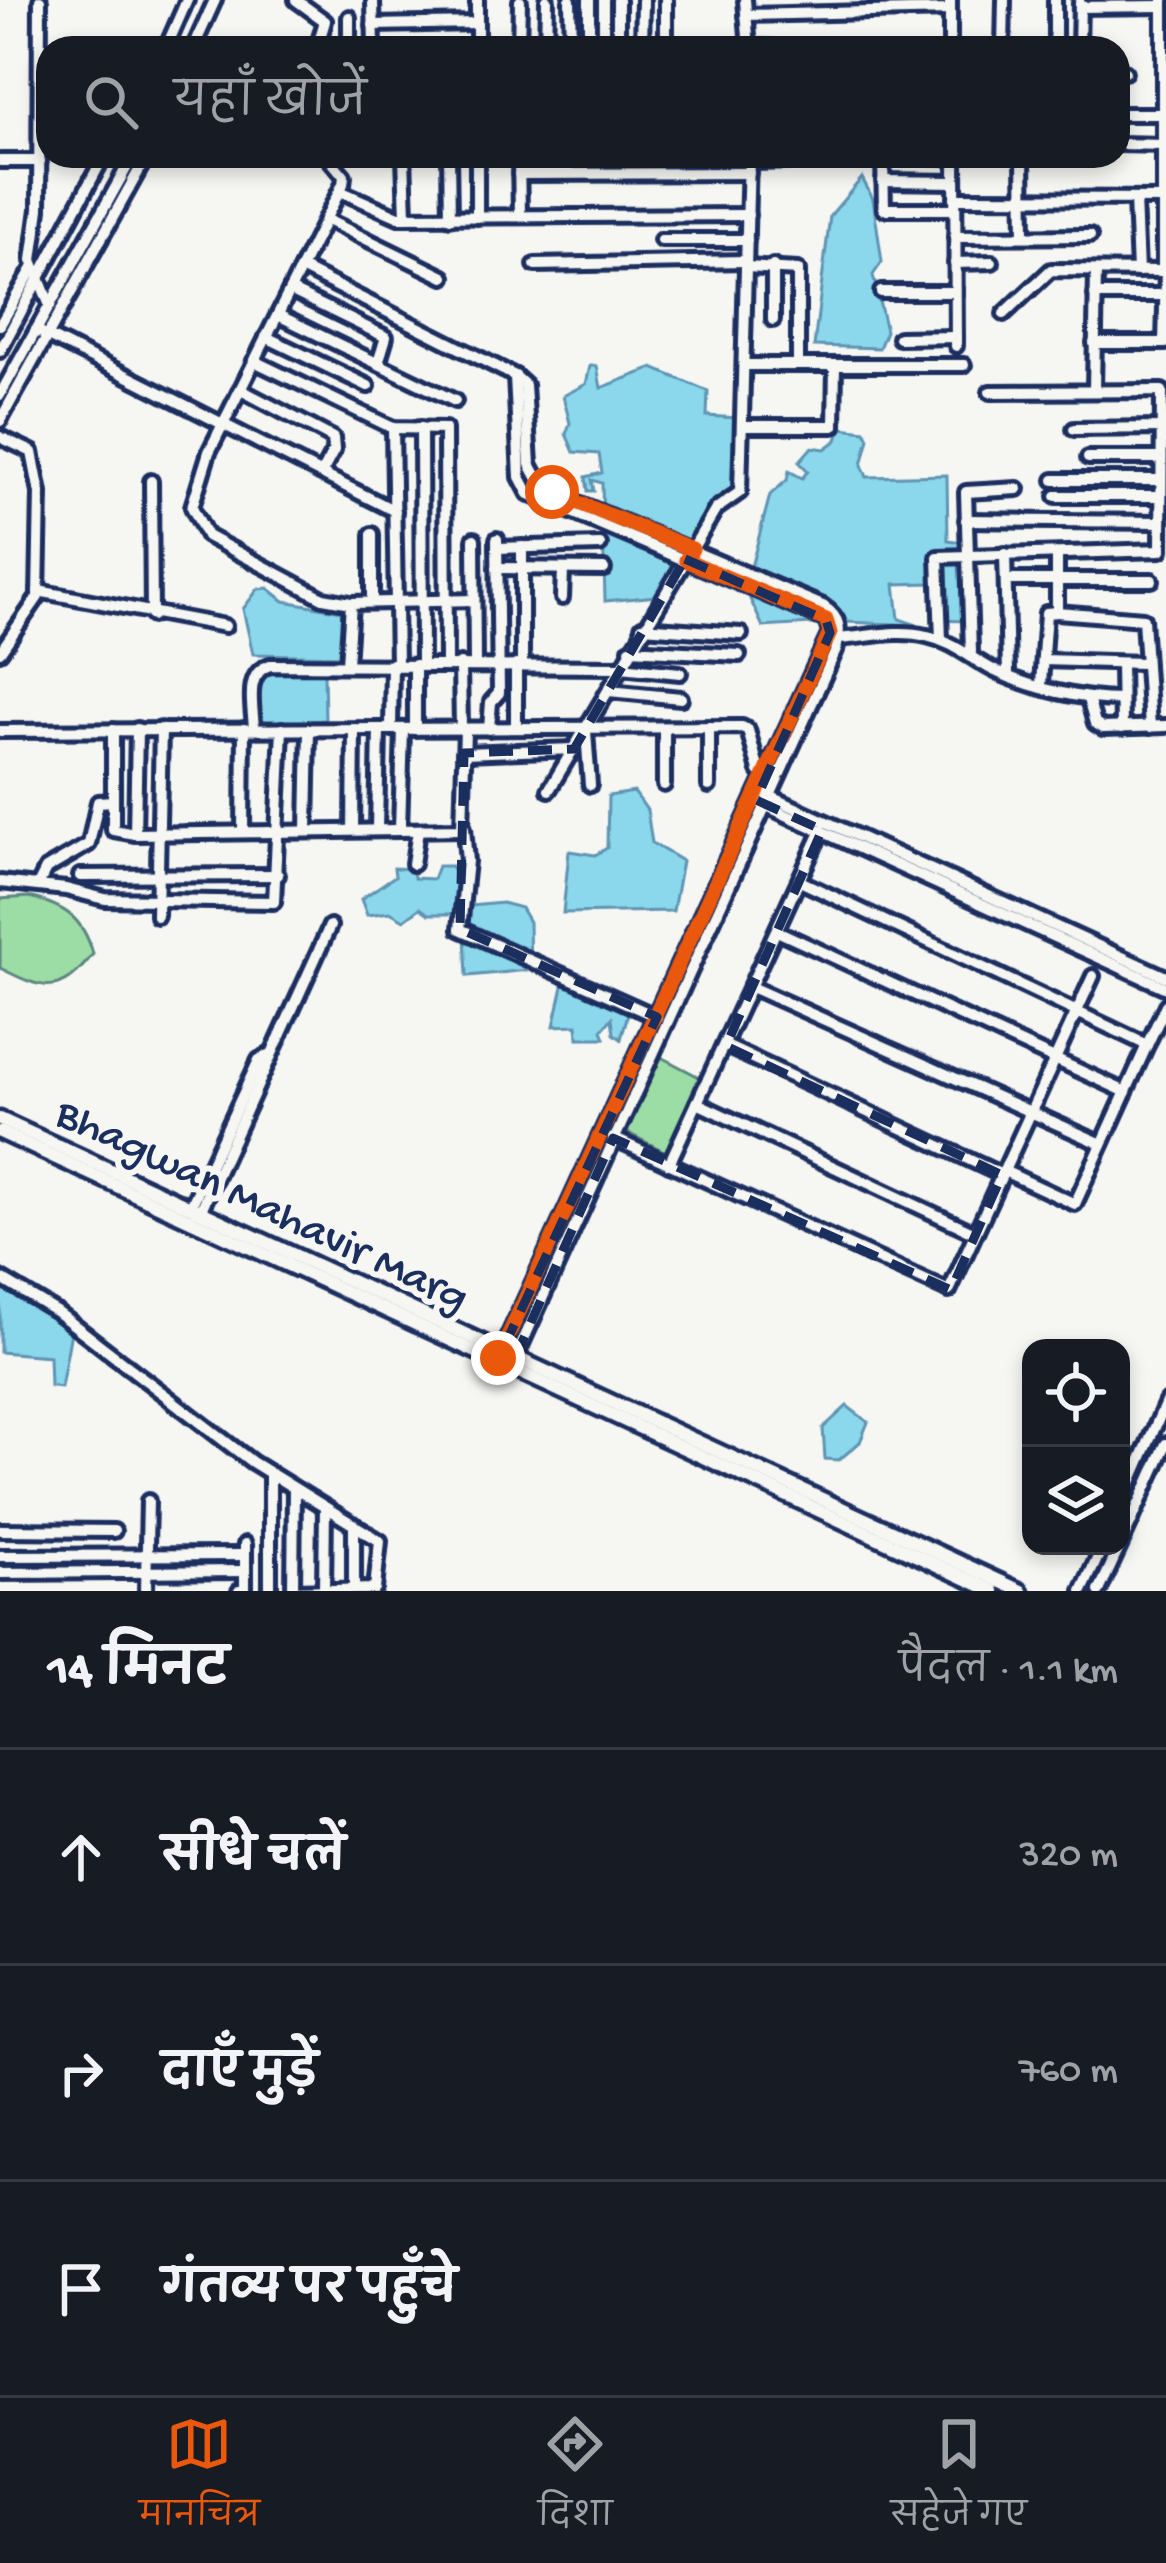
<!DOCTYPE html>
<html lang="hi">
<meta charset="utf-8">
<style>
:root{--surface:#171b24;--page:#20242c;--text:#f1f3f6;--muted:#9ea1a6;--line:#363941;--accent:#ea580c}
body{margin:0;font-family:"Gochi Hand","Playpen Sans Deva",sans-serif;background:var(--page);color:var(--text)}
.controls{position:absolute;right:36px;bottom:36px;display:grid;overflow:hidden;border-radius:24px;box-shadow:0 6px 18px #0003}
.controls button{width:108px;height:108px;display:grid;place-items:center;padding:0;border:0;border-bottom:3px solid var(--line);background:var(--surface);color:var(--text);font:60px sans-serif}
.stop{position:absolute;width:36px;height:36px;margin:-27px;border:9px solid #ea580c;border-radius:50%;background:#fff}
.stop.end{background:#ea580c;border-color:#fff;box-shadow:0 3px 12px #0008}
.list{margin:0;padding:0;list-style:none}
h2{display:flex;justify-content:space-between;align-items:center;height:156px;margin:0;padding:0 48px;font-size:51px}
h2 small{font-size:39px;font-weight:400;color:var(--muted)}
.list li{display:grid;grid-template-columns:78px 1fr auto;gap:36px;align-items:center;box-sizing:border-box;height:216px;padding:0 48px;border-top:3px solid var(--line)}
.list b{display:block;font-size:45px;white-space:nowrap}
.list em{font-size:39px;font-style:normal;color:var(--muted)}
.icon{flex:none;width:66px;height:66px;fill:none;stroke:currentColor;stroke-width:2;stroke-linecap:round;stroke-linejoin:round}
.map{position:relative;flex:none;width:1166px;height:1591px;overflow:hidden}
.search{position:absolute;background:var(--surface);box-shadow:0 6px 18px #0003;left:36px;right:36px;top:36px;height:132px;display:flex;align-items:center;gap:30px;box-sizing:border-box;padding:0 42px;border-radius:36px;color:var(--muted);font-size:45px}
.sheet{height:804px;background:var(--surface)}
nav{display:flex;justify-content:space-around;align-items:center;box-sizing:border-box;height:168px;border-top:3px solid var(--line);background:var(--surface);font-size:33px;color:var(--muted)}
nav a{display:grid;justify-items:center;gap:6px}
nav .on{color:var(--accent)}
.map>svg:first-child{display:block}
.green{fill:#9cdca5;stroke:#5c8682;stroke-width:3}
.water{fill:#8bd7eb;stroke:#5e94b3;stroke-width:3}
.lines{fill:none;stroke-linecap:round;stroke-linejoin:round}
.minor-casing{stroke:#1b2f5e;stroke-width:20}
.major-casing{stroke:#1b2f5e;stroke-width:21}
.minor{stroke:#f6f6f2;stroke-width:10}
.major{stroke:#f6f6f2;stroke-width:12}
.route{stroke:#ea580c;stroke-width:15}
.marked{fill:none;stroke:#1b2f5e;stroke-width:9;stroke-dasharray:24 15;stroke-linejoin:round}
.labels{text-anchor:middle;stroke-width:12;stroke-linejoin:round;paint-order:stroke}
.street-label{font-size:45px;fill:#1b2f5e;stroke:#f6f6f2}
</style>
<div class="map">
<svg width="1166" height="1591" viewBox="0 0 1166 1591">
<rect width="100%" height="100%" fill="#f6f6f2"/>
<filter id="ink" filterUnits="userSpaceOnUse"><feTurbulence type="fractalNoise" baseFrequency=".00833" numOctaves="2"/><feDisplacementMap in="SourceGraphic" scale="24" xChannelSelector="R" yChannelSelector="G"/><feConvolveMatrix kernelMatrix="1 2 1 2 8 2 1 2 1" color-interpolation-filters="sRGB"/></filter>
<g filter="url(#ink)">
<!-- green -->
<g class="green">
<path d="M29,897c35,9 54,20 64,57 -33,43 -49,36 -93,14v-69z"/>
<path d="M661,1057l40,21 -33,75 -42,-21z"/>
</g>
<!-- water -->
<g class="water">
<path d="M862,178l11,21 9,63 -9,13 13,56 -7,17 -65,-2 16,-130z"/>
<path d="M590,366h7l4,22 52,-20 55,23 -1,25 30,2 -5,70 -21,20 -54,88 -52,5 -3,-118 -10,-3 2,11h-6l-2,-14 16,-4 -3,-19 -25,-2 -8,-18 4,-11 -7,-27 23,-12z"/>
<path d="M841,428l24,3 4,7 -7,27 5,12 80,-2 1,65 15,2 4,79 -35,-1 -1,-37 -36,1 4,35 18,6 -72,-3 -82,5 -13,-28 1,-32 19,-72 17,-15 2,-9 13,7 6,-7 -9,-9 13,-15 13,2 12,-9z"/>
<path d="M268,588l16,13 58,10 -1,45 -88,-2 -10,-45 15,-20z"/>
<path d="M316,669l8,3 1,48 -53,4 -12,-5 -1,-38 6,-9z"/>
<path d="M634,792l13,18 5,33 30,18 -9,50 -110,2 6,-62 26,4 12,-7 1,-52z"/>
<path d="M438,866h13l7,14 -1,34h-28l-9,-6 -16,12 -14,-8 -23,3 -6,-16 34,-23 -1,-8 19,1 1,9 19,1z"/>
<path d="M502,903l19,5 8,14 1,48 -63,6 -3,-61 6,-9z"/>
<path d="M566,973l14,1 49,36 -8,29 -7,-5 -2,-16 -10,12 3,8h-27l-1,-13 -23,1z"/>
<path d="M0,1286l49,27 22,19 -10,55 -11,-1 -1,-30 -49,-4z"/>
<path d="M847,1406l21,16 -8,20 -21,18 -14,-1 -2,-31z"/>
</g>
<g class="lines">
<!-- minor casing -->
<g class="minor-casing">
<g id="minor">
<path d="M40,0l-1,209 -7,51 18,46"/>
<path d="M296,0l29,21 -8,27"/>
<path d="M373,0l1,48"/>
<path d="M477,0v48"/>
<path d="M570,0l1,48"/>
<path d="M618,0v48"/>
<path d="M745,0l4,48"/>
<path d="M950,0v48"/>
<path d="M1055,0v48"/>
<path d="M1080,7l83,-1"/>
<path d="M746,15l204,-5"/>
<path d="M349,17v31"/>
<path d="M373,25l104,-2"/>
<path d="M196,42l19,-42"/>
<path d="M749,47l28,1"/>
<path d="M166,48l21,-48"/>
<path d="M519,48l1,-47"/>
<path d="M546,48l1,-48"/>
<path d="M589,48v-48"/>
<path d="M642,48l1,-48"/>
<path d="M666,48v-48"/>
<path d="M1003,48l1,-48"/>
<path d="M1079,48l1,-45"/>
<path d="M1118,72h7"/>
<path d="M1118,114h45"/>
<path d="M1118,144l48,1"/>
<path d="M327,156l17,20 -1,8 -134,268 -17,55 15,29 116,62 28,5"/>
<path d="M404,156l2,61"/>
<path d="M449,156l1,62"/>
<path d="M477,156v61"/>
<path d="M519,156l1,59"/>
<path d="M883,156l1,53h71"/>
<path d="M924,156l31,1"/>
<path d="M955,156l1,190"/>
<path d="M1023,156l1,80"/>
<path d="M0,161h40"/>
<path d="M749,162l55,-1"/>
<path d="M519,174l230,-1"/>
<path d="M883,181l72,1"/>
<path d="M340,191l59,26 349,-2"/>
<path d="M955,198l207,1"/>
<path d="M1135,199l3,72"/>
<path d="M325,219l119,58"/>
<path d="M955,237l135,-1"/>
<path d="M661,240h86"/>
<path d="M955,263l37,-1"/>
<path d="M535,265l211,-4"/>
<path d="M746,267l52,3v95"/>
<path d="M301,268l214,108 10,9 5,79 13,24 280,118c18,12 18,23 13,44l-322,711"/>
<path d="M290,290l96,47 -8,26"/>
<path d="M881,292h74"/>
<path d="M1095,295h71"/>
<path d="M1004,314l47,-44 112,1v-271"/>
<path d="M278,315l177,86"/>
<path d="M773,320v-54"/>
<path d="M0,325l33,-57"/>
<path d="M36,330l359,181"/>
<path d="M266,337l102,49"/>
<path d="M899,338l57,-1"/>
<path d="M1094,343h72"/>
<path d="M1164,343l2,-72"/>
<path d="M0,351l104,-195"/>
<path d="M254,361l139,67 52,1 1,235"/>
<path d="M744,365h220"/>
<path d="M241,390l92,48 1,12 -12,22"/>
<path d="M1094,390l2,-119"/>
<path d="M0,395l133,-239"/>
<path d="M0,421l147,-265"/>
<path d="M743,426h91l1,-61"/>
<path d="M393,428l4,236"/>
<path d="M421,428l1,236"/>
<path d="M1074,429l89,-1"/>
<path d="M0,437l32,15 8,41 -2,104 -38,55"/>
<path d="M1088,458h73"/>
<path d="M1054,480h107"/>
<path d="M151,481l1,135"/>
<path d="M1056,496h105"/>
<path d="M966,520l195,2"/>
<path d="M474,539l1,125"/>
<path d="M522,547v118"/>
<path d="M497,548l103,-3"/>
<path d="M1005,554l3,120"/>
<path d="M497,568l107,1"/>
<path d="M1006,580h146"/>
<path d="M38,591l187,35"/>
<path d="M562,598l1,-29"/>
<path d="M372,602v-68"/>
<path d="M1057,612l86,7 7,108"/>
<path d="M642,627l99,7"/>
<path d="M834,639c32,-1 61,-11 93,-3 27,6 43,22 66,34 37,18 89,30 128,30"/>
<path d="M941,640l-3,-83 223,-7 1,-159 -172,1"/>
<path d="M630,649l109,6"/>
<path d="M971,652l-5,-160 52,-3"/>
<path d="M1043,660l100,3"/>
<path d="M1121,663l1,65"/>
<path d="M347,664l4,-61 123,-3"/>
<path d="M460,664l1,65"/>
<path d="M415,665v64"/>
<path d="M1041,684l5,-71 11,-1v-57"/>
<path d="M609,691l72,7"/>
<path d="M1088,699l7,24 8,5 63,-2"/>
<path d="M709,727v59"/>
<path d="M516,728v-63"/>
<path d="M664,728v57"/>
<path d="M254,729c-1,-24 -10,-56 16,-64l351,2 59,6"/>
<path d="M391,729l1,-65"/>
<path d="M489,729l2,-27 8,-9 -2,-154"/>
<path d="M113,730v100l22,4 327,-5 3,-100"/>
<path d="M0,731l742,-4 6,3 11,41"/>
<path d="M586,732l4,53"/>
<path d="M464,753l110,-4"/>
<path d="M549,790l167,-281 24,-17 9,-336"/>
<path d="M763,793l403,184"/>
<path d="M760,803l406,185"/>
<path d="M464,828l3,33 -7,68 197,88"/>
<path d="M307,830l2,-100"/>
<path d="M353,830l1,-100"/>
<path d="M377,830l2,-101"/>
<path d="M400,830l3,-101"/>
<path d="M243,831l1,-102"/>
<path d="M135,834l2,-105"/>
<path d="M413,864l5,-34"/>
<path d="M80,876l198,-1"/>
<path d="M800,881l347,164 -72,159 -71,-33"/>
<path d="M0,882l66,7 39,10 169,3 8,-173"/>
<path d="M38,885l8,-16 43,-25 9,-42 15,-1"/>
<path d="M157,916l4,-187"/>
<path d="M777,931l349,161"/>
<path d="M751,987l351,157"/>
<path d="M1147,1045l19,-40"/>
<path d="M726,1046l276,129"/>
<path d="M697,1103l278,130"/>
<path d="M613,1138l336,153 144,-315"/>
<path d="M669,1164l153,-334"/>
<path d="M191,1206l68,-146 10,-5"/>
<path d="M201,1210l129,-284"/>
<path d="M0,1278l57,34 195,150 128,79 -5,48 -82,2"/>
<path d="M500,1354l330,-721 -4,-13 -297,-126 -9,-17 -5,-101"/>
<path d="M1121,1505l45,-103"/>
<path d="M354,1524v65"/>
<path d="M0,1530l114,1"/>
<path d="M1121,1544l45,-100"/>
<path d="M0,1556l245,-1"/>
<path d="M0,1573l245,-2"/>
<path d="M324,1590l1,-82"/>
<path d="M146,1591l2,-90"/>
<path d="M239,1591h6v-47"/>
<path d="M270,1591v-117"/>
<path d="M293,1591l1,-102"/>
<path d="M1082,1591l21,-45"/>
<path d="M1099,1591l21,-45"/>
</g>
</g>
<!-- major casing -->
<g class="major-casing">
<g id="major">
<path d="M0,1119l1021,472"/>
<path d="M0,1132l993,459"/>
</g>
</g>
<!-- minor -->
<use href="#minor" class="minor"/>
<!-- major -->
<use href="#major" class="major"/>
</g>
</g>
<g class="lines" filter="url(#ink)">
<!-- route -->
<path class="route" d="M498,1358l332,-725 -4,-13 -140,-60 6,-11 -140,-57"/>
</g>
<!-- marked area -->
<path class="marked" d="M685,559l141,61 4,13 -74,167 66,30 -96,216 276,129 -51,115 -338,-152 -97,218 -13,-7 154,-332 -197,-88 4,-176 110,-4z"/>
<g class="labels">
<!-- street labels -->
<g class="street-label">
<text transform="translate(264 1201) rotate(25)" y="16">Bhagwan Mahavir Marg</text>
</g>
</g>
</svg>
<div class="controls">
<button><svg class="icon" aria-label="locate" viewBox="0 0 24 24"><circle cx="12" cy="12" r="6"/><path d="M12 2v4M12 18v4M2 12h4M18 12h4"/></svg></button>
<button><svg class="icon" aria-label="layers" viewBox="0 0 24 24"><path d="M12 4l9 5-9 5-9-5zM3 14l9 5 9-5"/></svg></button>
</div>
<div class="stop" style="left:552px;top:492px"></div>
<div class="stop end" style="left:498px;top:1358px"></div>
<div class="search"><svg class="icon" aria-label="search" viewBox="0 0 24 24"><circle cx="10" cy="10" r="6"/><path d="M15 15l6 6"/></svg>यहाँ खोजें</div>
</div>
<section class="sheet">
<h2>14 मिनट<small>पैदल · 1.1 km</small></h2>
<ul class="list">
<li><svg class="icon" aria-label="ahead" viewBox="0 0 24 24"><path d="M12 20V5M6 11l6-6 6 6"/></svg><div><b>सीधे चलें</b></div><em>320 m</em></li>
<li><svg class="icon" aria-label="right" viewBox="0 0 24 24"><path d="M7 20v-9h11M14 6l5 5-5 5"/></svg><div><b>दाएँ मुड़ें</b></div><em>760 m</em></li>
<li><svg class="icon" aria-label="arrive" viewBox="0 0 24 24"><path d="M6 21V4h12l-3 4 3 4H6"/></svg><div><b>गंतव्य पर पहुँचे</b></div></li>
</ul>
</section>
<nav>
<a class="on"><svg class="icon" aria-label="map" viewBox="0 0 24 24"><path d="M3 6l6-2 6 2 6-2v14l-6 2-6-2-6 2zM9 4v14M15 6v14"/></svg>मानचित्र</a>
<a><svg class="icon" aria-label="directions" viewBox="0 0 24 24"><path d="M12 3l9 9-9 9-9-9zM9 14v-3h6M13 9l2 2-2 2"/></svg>दिशा</a>
<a><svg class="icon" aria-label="saved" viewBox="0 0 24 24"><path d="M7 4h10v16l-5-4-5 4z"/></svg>सहेजे गए</a>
</nav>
